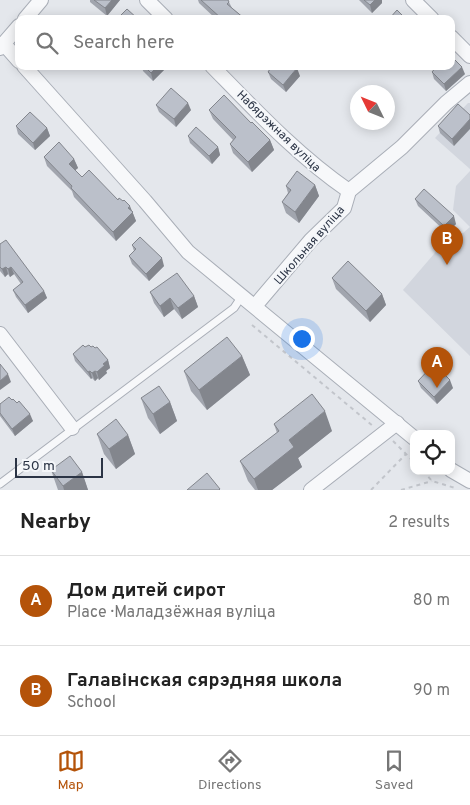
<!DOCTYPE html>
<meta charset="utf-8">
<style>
:root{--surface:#fff;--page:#f2f2f2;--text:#222;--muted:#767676;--line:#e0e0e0;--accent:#b45309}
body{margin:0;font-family:Overpass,sans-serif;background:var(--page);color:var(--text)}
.controls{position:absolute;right:15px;bottom:15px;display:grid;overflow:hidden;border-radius:10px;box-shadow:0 2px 12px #0003}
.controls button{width:45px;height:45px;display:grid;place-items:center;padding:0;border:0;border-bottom:1px solid var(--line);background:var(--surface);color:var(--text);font:25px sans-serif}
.compass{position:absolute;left:350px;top:85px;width:45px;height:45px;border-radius:50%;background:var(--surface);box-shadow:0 2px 12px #0003;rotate:313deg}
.scale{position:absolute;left:15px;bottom:12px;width:88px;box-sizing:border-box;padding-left:5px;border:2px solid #2b3445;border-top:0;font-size:14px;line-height:18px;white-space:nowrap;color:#2b3445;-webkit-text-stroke:4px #f4f6f9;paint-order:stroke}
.you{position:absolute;left:301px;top:338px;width:18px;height:18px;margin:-12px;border:4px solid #fff;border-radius:50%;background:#1a73e8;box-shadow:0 0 0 8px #1a73e833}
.badge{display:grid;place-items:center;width:32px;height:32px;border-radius:50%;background:var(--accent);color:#fff;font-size:16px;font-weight:700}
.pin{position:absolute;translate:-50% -41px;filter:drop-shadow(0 1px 2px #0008)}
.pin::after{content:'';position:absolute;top:26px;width:18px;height:15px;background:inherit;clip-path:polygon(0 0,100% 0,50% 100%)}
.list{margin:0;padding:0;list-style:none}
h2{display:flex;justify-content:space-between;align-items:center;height:65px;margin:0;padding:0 20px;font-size:21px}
h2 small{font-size:16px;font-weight:400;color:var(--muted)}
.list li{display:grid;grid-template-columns:32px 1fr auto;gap:15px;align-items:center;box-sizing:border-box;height:90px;padding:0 20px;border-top:1px solid var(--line)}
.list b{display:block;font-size:19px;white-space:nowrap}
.list p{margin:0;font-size:16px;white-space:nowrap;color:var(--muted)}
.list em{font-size:16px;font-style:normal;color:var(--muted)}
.icon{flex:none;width:28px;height:28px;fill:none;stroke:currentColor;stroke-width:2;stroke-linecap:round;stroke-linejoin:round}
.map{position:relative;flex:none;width:470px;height:490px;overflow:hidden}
.search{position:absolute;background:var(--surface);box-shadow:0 2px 12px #0003;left:15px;right:15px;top:15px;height:55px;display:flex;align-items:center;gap:12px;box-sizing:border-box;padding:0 18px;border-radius:10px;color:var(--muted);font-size:19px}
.sheet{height:245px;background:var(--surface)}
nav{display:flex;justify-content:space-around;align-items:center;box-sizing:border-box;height:70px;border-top:1px solid var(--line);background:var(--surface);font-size:14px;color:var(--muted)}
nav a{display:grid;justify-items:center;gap:2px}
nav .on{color:var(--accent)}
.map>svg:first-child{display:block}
.built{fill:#d2d6de}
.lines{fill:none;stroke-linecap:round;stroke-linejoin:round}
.service-casing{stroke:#a9aeb7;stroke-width:9}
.minor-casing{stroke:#a9aeb7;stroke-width:16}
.path{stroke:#c2c5cb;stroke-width:2;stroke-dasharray:4 4;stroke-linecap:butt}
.service{stroke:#f7f8fa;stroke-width:7}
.minor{stroke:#f7f8fa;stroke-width:14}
.wall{fill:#a1a5ae}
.shaded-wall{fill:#83868d}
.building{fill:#bbc0ca;stroke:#83868d}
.labels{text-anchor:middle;stroke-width:4;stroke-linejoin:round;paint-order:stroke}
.street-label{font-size:12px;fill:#2b3445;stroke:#f4f6f9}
</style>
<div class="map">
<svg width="470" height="490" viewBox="0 0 470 490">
<rect width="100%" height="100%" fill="#e4e7ec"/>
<!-- built -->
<g class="built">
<path d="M468,103h2v66l-35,-31z"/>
<path d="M470,171v185l-67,-66 43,-50 17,-7 7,-6 -17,-17 3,-24z"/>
</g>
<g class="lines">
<!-- service casing -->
<g class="service-casing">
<path id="service" d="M0,484l234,-176 8,-12"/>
</g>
<!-- minor casing -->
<g class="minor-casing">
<g id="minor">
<path d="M147,0l19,19"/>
<path d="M413,0l19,19"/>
<path d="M25,19l16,-19"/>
<path d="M451,37l19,19"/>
<path d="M4,44l15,17"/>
<path d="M0,48l19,-22"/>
<path d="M24,66l121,135 43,51 226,186"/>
<path d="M212,66c43,44 86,90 137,125"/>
<path d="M255,306l56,-66 33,-32 5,-17 53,-44 44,-44 24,-20"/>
<path d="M0,334l72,94"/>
<path d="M451,470l19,11"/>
<path d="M311,490l86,-67"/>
</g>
</g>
<!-- path -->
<g class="path">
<path d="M252,325l121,101"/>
<path d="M393,441l21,21"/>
<path d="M423,471l9,10 23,7"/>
<path d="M371,490l35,-36"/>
<path d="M401,490l31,-9"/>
</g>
<!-- service -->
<use href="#service" class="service"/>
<!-- minor -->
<use href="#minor" class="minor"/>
</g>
<!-- wall -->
<g class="wall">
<path d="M90,0h30l-13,16 -17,-14z"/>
<path d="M198,0h30l4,8 13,11h-29l-17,-16z"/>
<path d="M359,0h23v3l-10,10z"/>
<path d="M142,66h25v1l-14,14 -10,-10z"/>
<path d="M268,72l32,4 -14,16 -15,-13z"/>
<path d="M432,72l33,2 -19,17 -12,-12z"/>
<path d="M458,104l-4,42 -14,-13 -2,-7z"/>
<path d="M156,105l35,5 -15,17 -17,-15z"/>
<path d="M209,110l42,13 19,17 4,10 -22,22 -19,-19 -3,-9 3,-4 -20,-21z"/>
<path d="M16,126l31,2 3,8 -15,14 -17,-16z"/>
<path d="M188,136l30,11 2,8 -8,9 -22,-21z"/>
<path d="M44,157l30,2 4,9 -3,2 7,7 36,23 14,11 4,10 -20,20 -42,-44 -2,-6 -25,-25z"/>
<path d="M315,185l4,11 -20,27 -13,-10 -4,-11 6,-9 -2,-7z"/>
<path d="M415,199l41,25 -9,9 -29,-27z"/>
<path d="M0,244l44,47 3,7 -19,15 -12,-16 -3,-7 8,-6 -7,-10 -4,3 -2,-3 -3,3 -5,-6z"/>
<path d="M132,245l32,21 -15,15 -17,-17 -3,-8 5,-5z"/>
<path d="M332,278l50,16 4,11 -16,17 -34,-33z"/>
<path d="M150,292l44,4 4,11 -16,12 -8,-10 -10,8 -10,-14z"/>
<path d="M85,347l10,1 13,12 2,8 -4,3 1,2 -8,7 -1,-2 -3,3 -3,-3 -1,1 -16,-18 -2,-7z"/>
<path d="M242,356l8,19 -43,35 -16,-19 -7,-20z"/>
<path d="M418,381l35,7 -16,16 -16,-16z"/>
<path d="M141,398l29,4 7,19 -17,13 -12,-16z"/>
<path d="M12,400l5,3 16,18 -18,15 -15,-20v-12z"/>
<path d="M274,424l58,7 -34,27 4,9 -30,23h-17l-7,-9 -8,-20 37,-28z"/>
<path d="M97,434l31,1 7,19 -19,15 -12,-15z"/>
<path d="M51,470l31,2 6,18h-30z"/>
</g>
<!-- shaded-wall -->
<g class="shaded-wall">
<path d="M112,0h8l-13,16 -2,-8z"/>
<path d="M375,0h7v3l-10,10 -2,-8z"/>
<path d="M158,66l9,1 -14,14 -2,-8z"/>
<path d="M462,67l3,7 -19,17 -2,-7z"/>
<path d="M297,68l3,8 -14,16 -3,-7z"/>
<path d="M188,103l3,7 -15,17 -2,-8z"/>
<path d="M470,119v10l-16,17 -2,-7z"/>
<path d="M47,128l3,8 -15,14 -2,-7z"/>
<path d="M270,140l4,10 -22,22 -4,-10z"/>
<path d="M218,147l2,8 -8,9 -3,-8z"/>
<path d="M74,159l4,9 -6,5 -3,-9z"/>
<path d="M315,185l4,11 -20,27 -4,-11z"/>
<path d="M130,206l6,15 -20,20 -3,-9z"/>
<path d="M454,216l2,8 -9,9 -3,-7z"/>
<path d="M162,258l2,8 -15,15 -3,-7z"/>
<path d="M6,267l2,7 -3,3 -3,-8z"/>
<path d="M11,267l3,7 -4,3 -2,-8z"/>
<path d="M44,291l3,7 -19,15 -3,-8z"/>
<path d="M382,294l4,11 -16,17 -4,-11z"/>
<path d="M194,296l4,11 -16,12 -4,-11z"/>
<path d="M170,298l4,11 -10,8 -4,-11z"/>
<path d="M242,356l8,19 -43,35 -8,-20z"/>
<path d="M108,360l2,8 -4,3 1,2 -8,7 -2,-8 6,-8z"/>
<path d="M90,371l2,7 -1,1 -3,-7z"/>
<path d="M95,371l3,7 -3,3 -3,-8z"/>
<path d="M8,374l3,8 -11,8v-9z"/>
<path d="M450,380l3,8 -16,16 -3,-7z"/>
<path d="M170,402l7,19 -17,13 -7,-20z"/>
<path d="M325,411l7,20 -34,27 4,9 -30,23h-14l-4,-11 35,-39z"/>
<path d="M30,414l3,7 -18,15 -3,-7z"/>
<path d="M128,435l7,19 -19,15 -7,-20z"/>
<path d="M82,472l6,18h-24l-1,-4z"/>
</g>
<!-- building -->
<g class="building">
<path d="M94,0h18l-7,8z"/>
<path d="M201,0h27l1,2 -2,2 18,15h-23z"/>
<path d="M364,0h11l-5,5z"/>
<path d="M127,9l11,10h-21z"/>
<path d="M397,10l9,9h-23l3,-3 3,3z"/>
<path d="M451,56l11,11 -18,17 -12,-12 5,-6h14z"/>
<path d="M144,66h14l-7,7z"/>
<path d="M272,66h23l2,2 -14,17 -15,-13z"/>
<path d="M171,88l17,15 -14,16 -18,-14z"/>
<path d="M224,95l27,28 1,-1 18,18 -22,22 -18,-18 6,-7 -27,-27z"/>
<path d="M458,104l12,11v4l-18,20 -14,-13z"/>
<path d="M30,112l17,16 -14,15 -17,-17z"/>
<path d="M196,127l22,20 -9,9 -21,-20z"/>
<path d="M59,142l15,17 -5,5 13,13 7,-7 29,30 1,-2 4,3 1,-1 6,6 -2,2 5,4 -20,20 -42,-44 1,-2 -28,-29z"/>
<path d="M297,171l18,14 -20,27 -13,-10 9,-12 -5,-4z"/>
<path d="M424,189l30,27 -10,10 -29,-27z"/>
<path d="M140,237l22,21 -16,16 -17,-18 7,-7 -4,-4z"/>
<path d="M6,240l38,51 -19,14 -12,-15 10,-8 -12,-15 -3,2 -2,-2 -4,2 -2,-2v-23z"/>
<path d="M348,261l34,33 -16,17 -34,-33z"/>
<path d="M177,273l17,23 -16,12 -8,-10 -10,8 -10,-14z"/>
<path d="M227,337l15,19 -43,34 -15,-19z"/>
<path d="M83,345l2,2 4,-2 2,2 2,-1 2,2 2,-1 11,13 -5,4 2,1 -8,7 -2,-1 -3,2 -2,-2 -2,1 -15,-18z"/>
<path d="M0,364l8,10 -8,7z"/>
<path d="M434,364l16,16 -16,17 -16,-16z"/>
<path d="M159,386l11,16 -17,12 -12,-16z"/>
<path d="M312,394l13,17 -36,29 5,7 -40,32 -14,-18 39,-30 -5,-7z"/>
<path d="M9,397l3,3 1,-1 4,4 2,-2 11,13 -18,15 -12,-16v-9z"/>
<path d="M116,419l12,16 -19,14 -12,-15z"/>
<path d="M70,456l12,16 -19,14 -12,-16z"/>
<path d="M207,473l13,16 -1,1h-32z"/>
</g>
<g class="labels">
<!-- street labels -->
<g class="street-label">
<text transform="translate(279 131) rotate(44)" y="4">Набярэжная вуліца</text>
<text transform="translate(309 245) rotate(-49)" y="4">Школьная вуліца</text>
</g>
</g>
</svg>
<div class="controls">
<button><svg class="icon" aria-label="locate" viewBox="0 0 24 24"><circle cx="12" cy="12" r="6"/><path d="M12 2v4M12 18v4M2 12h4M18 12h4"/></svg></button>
</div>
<svg class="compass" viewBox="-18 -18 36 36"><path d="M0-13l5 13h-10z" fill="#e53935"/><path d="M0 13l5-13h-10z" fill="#767676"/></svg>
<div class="scale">50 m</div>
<div class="you"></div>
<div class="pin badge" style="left:437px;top:388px">A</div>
<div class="pin badge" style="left:447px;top:265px">B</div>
<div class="search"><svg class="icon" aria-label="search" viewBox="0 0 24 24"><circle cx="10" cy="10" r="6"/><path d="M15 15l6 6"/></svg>Search here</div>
</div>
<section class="sheet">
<h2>Nearby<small>2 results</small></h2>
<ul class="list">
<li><span class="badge">A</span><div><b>Дом дитей сирот</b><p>Place · Маладзёжная вуліца</p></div><em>80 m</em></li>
<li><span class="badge">B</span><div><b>Галавінская сярэдняя школа</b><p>School</p></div><em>90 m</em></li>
</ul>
</section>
<nav>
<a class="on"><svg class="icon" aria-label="map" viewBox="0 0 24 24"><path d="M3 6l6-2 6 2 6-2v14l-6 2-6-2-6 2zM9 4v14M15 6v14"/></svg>Map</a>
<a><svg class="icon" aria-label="directions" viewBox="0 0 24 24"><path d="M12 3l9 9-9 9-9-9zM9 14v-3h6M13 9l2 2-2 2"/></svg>Directions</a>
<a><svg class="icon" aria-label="saved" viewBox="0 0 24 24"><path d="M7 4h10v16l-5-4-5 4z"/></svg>Saved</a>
</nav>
